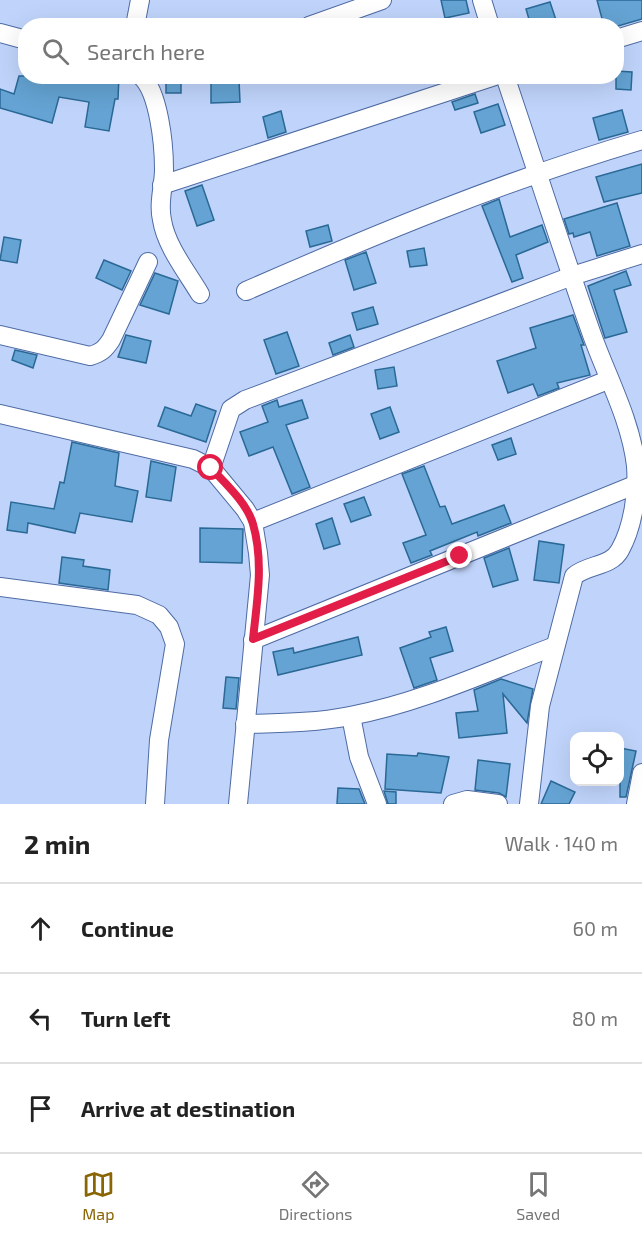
<!DOCTYPE html>
<meta charset="utf-8">
<style>
:root{--surface:#fff;--page:#f2f2f2;--text:#222;--muted:#767676;--line:#e0e0e0;--accent:#8a6504}
body{margin:0;font-family:"Exo 2",sans-serif;background:var(--page);color:var(--text)}
.controls{position:absolute;right:18px;bottom:18px;display:grid;overflow:hidden;border-radius:12px;box-shadow:0 6px 24px #0002}
.controls button{width:54px;height:54px;display:grid;place-items:center;padding:0;border:0;border-bottom:2px solid var(--line);background:var(--surface);color:var(--text);font:30px sans-serif}
.stop{position:absolute;width:18px;height:18px;margin:-14px;border:4px solid #e11d48;border-radius:50%;background:#fff}
.stop.end{background:#e11d48;border-color:#fff;box-shadow:0 2px 6px #0008}
.list{margin:0;padding:0;list-style:none}
h2{display:flex;justify-content:space-between;align-items:center;height:78px;margin:0;padding:0 24px;font-size:26px}
h2 small{font-size:20px;font-weight:400;color:var(--muted)}
.list li{display:grid;grid-template-columns:39px 1fr auto;gap:18px;align-items:center;box-sizing:border-box;height:90px;padding:0 24px;border-top:2px solid var(--line)}
.list b{display:block;font-size:22px;white-space:nowrap}
.list em{font-size:20px;font-style:normal;color:var(--muted)}
.icon{flex:none;width:33px;height:33px;fill:none;stroke:currentColor;stroke-width:2;stroke-linecap:round;stroke-linejoin:round}
.map{position:relative;flex:none;width:642px;height:804px;overflow:hidden}
.search{position:absolute;background:var(--surface);box-shadow:0 6px 24px #0002;left:18px;right:18px;top:18px;height:66px;display:flex;align-items:center;gap:15px;box-sizing:border-box;padding:0 21px;border-radius:24px;color:var(--muted);font-size:22px}
.sheet{height:348px;background:var(--surface)}
nav{display:flex;justify-content:space-around;align-items:center;box-sizing:border-box;height:84px;border-top:2px solid var(--line);background:var(--surface);font-size:16px;color:var(--muted)}
nav a{display:grid;justify-items:center;gap:3px}
nav .on{color:var(--accent)}
.map>svg:first-child{display:block}
.building{fill:#64a3d3;stroke:#2a6996;stroke-width:1.5}
.lines{fill:none;stroke-linecap:round;stroke-linejoin:round}
.street-casing{stroke:#4e6ba4;stroke-width:20}
.street{stroke:#fff;stroke-width:18}
.route{stroke:#e11d48;stroke-width:8}
</style>
<div class="map">
<svg width="642" height="804" viewBox="0 0 642 804">
<rect width="100%" height="100%" fill="#c0d4fb"/>
<!-- building -->
<g class="building">
<path d="M441,0h25l3,13 -24,5z"/>
<path d="M597,0h45v19l-24,7h-14z"/>
<path d="M550,2l8,24h-27l-5,-17z"/>
<path d="M616,71l16,1 -1,18 -15,-1z"/>
<path d="M19,76h27l23,6 1,-6h49l-1,23h-3l-6,32 -24,-4 4,-25 -30,-5 -7,26 -52,-15v-19l14,5z"/>
<rect x="166" y="76" width="15" height="17"/>
<path d="M239,80l1,22 -29,1v-22z"/>
<path d="M475,94l3,9 -23,7 -3,-8z"/>
<path d="M498,104l7,21 -24,8 -7,-21z"/>
<path d="M622,110l6,22 -29,8 -6,-22z"/>
<path d="M281,111l5,21 -18,6 -5,-21z"/>
<path d="M642,164v29l-38,9 -8,-25z"/>
<path d="M202,185l12,35 -17,6 -12,-35z"/>
<path d="M499,199l11,38 32,-12 6,17 -32,13 7,23 -11,4 -30,-76z"/>
<path d="M617,203l13,43 -33,10 -7,-24 -16,5 -1,-4 -4,1 -5,-15z"/>
<path d="M328,225l4,16 -22,6 -4,-16z"/>
<path d="M4,237l17,3 -4,23 -17,-3z"/>
<path d="M424,248l3,17 -17,2 -3,-16z"/>
<path d="M366,252l10,31 -22,7 -9,-30z"/>
<path d="M104,260l27,11 -9,19 -26,-12z"/>
<path d="M626,271l5,14 -17,5 13,42 -22,6 -17,-52z"/>
<path d="M155,273l23,8 -9,33 -29,-9z"/>
<path d="M373,307l5,17 -21,6 -5,-17z"/>
<path d="M573,315l11,30h-3l9,30 -33,8 2,5 -21,8 -5,-12 -25,9 -11,-32 39,-13 -6,-20z"/>
<path d="M287,332l12,34 -23,8 -12,-34z"/>
<path d="M126,335l25,6 -5,22 -28,-6z"/>
<path d="M350,335l4,12 -21,8 -4,-12z"/>
<path d="M15,350l22,5 -4,13 -21,-8z"/>
<path d="M394,367l3,19 -19,3 -3,-19z"/>
<path d="M277,400l2,7 23,-7 6,18 -22,7 24,62 -18,7 -19,-47 -24,9 -9,-24 28,-10 -6,-16z"/>
<path d="M196,404l20,7 -10,31 -48,-16 7,-19 26,9z"/>
<path d="M390,407l9,25 -19,7 -9,-25z"/>
<path d="M511,438l5,16 -18,6 -6,-15z"/>
<path d="M72,442l47,11 -4,33 23,5 -6,31 -52,-9 -5,20 -47,-10 -1,10 -20,-3 4,-28 43,7 6,-27 4,1z"/>
<path d="M151,461l25,6 -5,34 -25,-4z"/>
<path d="M424,466l16,41 5,-1 7,18 52,-19 7,18 -33,13 -1,-4 -47,19 2,4 -21,8 -8,-20 23,-8 -24,-61z"/>
<path d="M364,497l7,18 -20,7 -7,-18z"/>
<path d="M332,518l8,26 -16,5 -8,-25z"/>
<path d="M200,528l43,1 -1,34 -42,-1z"/>
<path d="M539,541l25,4 -5,38 -25,-3z"/>
<path d="M509,548l9,32 -25,7 -9,-29z"/>
<path d="M62,557l22,3 -1,6 27,4 -2,20 -49,-7z"/>
<path d="M446,627l7,24 -23,7 7,22 -23,8 -14,-40 31,-11 -2,-5z"/>
<path d="M358,637l4,18 -84,20 -5,-23 20,-4 1,5z"/>
<path d="M226,677l13,1 -3,31 -13,-1z"/>
<path d="M501,679l32,10 -6,34 -24,-29 4,39 -48,5 -3,-25 22,-2 -4,-21z"/>
<path d="M620,748l16,3 -10,46h-6z"/>
<path d="M418,753l31,4 -8,36 -56,-4 2,-35 30,2z"/>
<path d="M478,760l32,4 -4,33 -7,-4 -24,-3z"/>
<path d="M551,781l24,11 -6,12h-28z"/>
<path d="M338,788l21,1 6,15h-28z"/>
<path d="M384,791l12,1v12h-8z"/>
</g>
<g class="lines">
<!-- street casing -->
<g class="street-casing">
<g id="street">
<path d="M482,0l8,26"/>
<path d="M135,26l5,-26"/>
<path d="M309,26l73,-26"/>
<path d="M0,33l26,7"/>
<path d="M616,39l26,-8"/>
<path d="M141,76c18,16 23,69 23,93 0,17 -6,34 -2,51 4,26 25,52 38,74"/>
<path d="M505,76c29,86 56,171 86,256 15,43 40,88 45,134 2,26 -3,61 -16,84 -9,17 -32,14 -46,26l-34,130 -11,98"/>
<path d="M162,185l333,-109"/>
<path d="M246,291c130,-57 260,-111 396,-151"/>
<path d="M0,335l90,21c11,-3 15,-7 21,-16l37,-78"/>
<path d="M0,414l193,45 18,9 34,41 8,13 5,31 2,22 -22,229"/>
<path d="M211,468l20,-59 14,-9 327,-124 70,-22"/>
<path d="M253,522l355,-142"/>
<path d="M0,587l137,18 22,10 10,12 6,17 -16,96 -4,64"/>
<path d="M253,640l384,-156"/>
<path d="M351,716l8,41 18,47"/>
<path d="M245,724c35,-1 70,-1 105,-8 70,-13 139,-45 205,-70"/>
<path d="M453,804l14,-4 31,4"/>
<path d="M636,804l6,-31"/>
</g>
</g>
<!-- street -->
<use href="#street" class="street"/>
</g>
<g class="lines">
<!-- route -->
<path class="route" d="M211,468c14,15 36,35 42,56 11,38 4,77 0,115l207,-83"/>
</g>
</svg>
<div class="controls">
<button><svg class="icon" aria-label="locate" viewBox="0 0 24 24"><circle cx="12" cy="12" r="6"/><path d="M12 2v4M12 18v4M2 12h4M18 12h4"/></svg></button>
</div>
<div class="stop" style="left:211px;top:468px"></div>
<div class="stop end" style="left:460px;top:556px"></div>
<div class="search"><svg class="icon" aria-label="search" viewBox="0 0 24 24"><circle cx="10" cy="10" r="6"/><path d="M15 15l6 6"/></svg>Search here</div>
</div>
<section class="sheet">
<h2>2 min<small>Walk · 140 m</small></h2>
<ul class="list">
<li><svg class="icon" aria-label="ahead" viewBox="0 0 24 24"><path d="M12 20V5M6 11l6-6 6 6"/></svg><div><b>Continue</b></div><em>60 m</em></li>
<li><svg class="icon" aria-label="left" viewBox="0 0 24 24"><path d="M17 20v-9H6M10 6l-5 5 5 5"/></svg><div><b>Turn left</b></div><em>80 m</em></li>
<li><svg class="icon" aria-label="arrive" viewBox="0 0 24 24"><path d="M6 21V4h12l-3 4 3 4H6"/></svg><div><b>Arrive at destination</b></div></li>
</ul>
</section>
<nav>
<a class="on"><svg class="icon" aria-label="map" viewBox="0 0 24 24"><path d="M3 6l6-2 6 2 6-2v14l-6 2-6-2-6 2zM9 4v14M15 6v14"/></svg>Map</a>
<a><svg class="icon" aria-label="directions" viewBox="0 0 24 24"><path d="M12 3l9 9-9 9-9-9zM9 14v-3h6M13 9l2 2-2 2"/></svg>Directions</a>
<a><svg class="icon" aria-label="saved" viewBox="0 0 24 24"><path d="M7 4h10v16l-5-4-5 4z"/></svg>Saved</a>
</nav>
